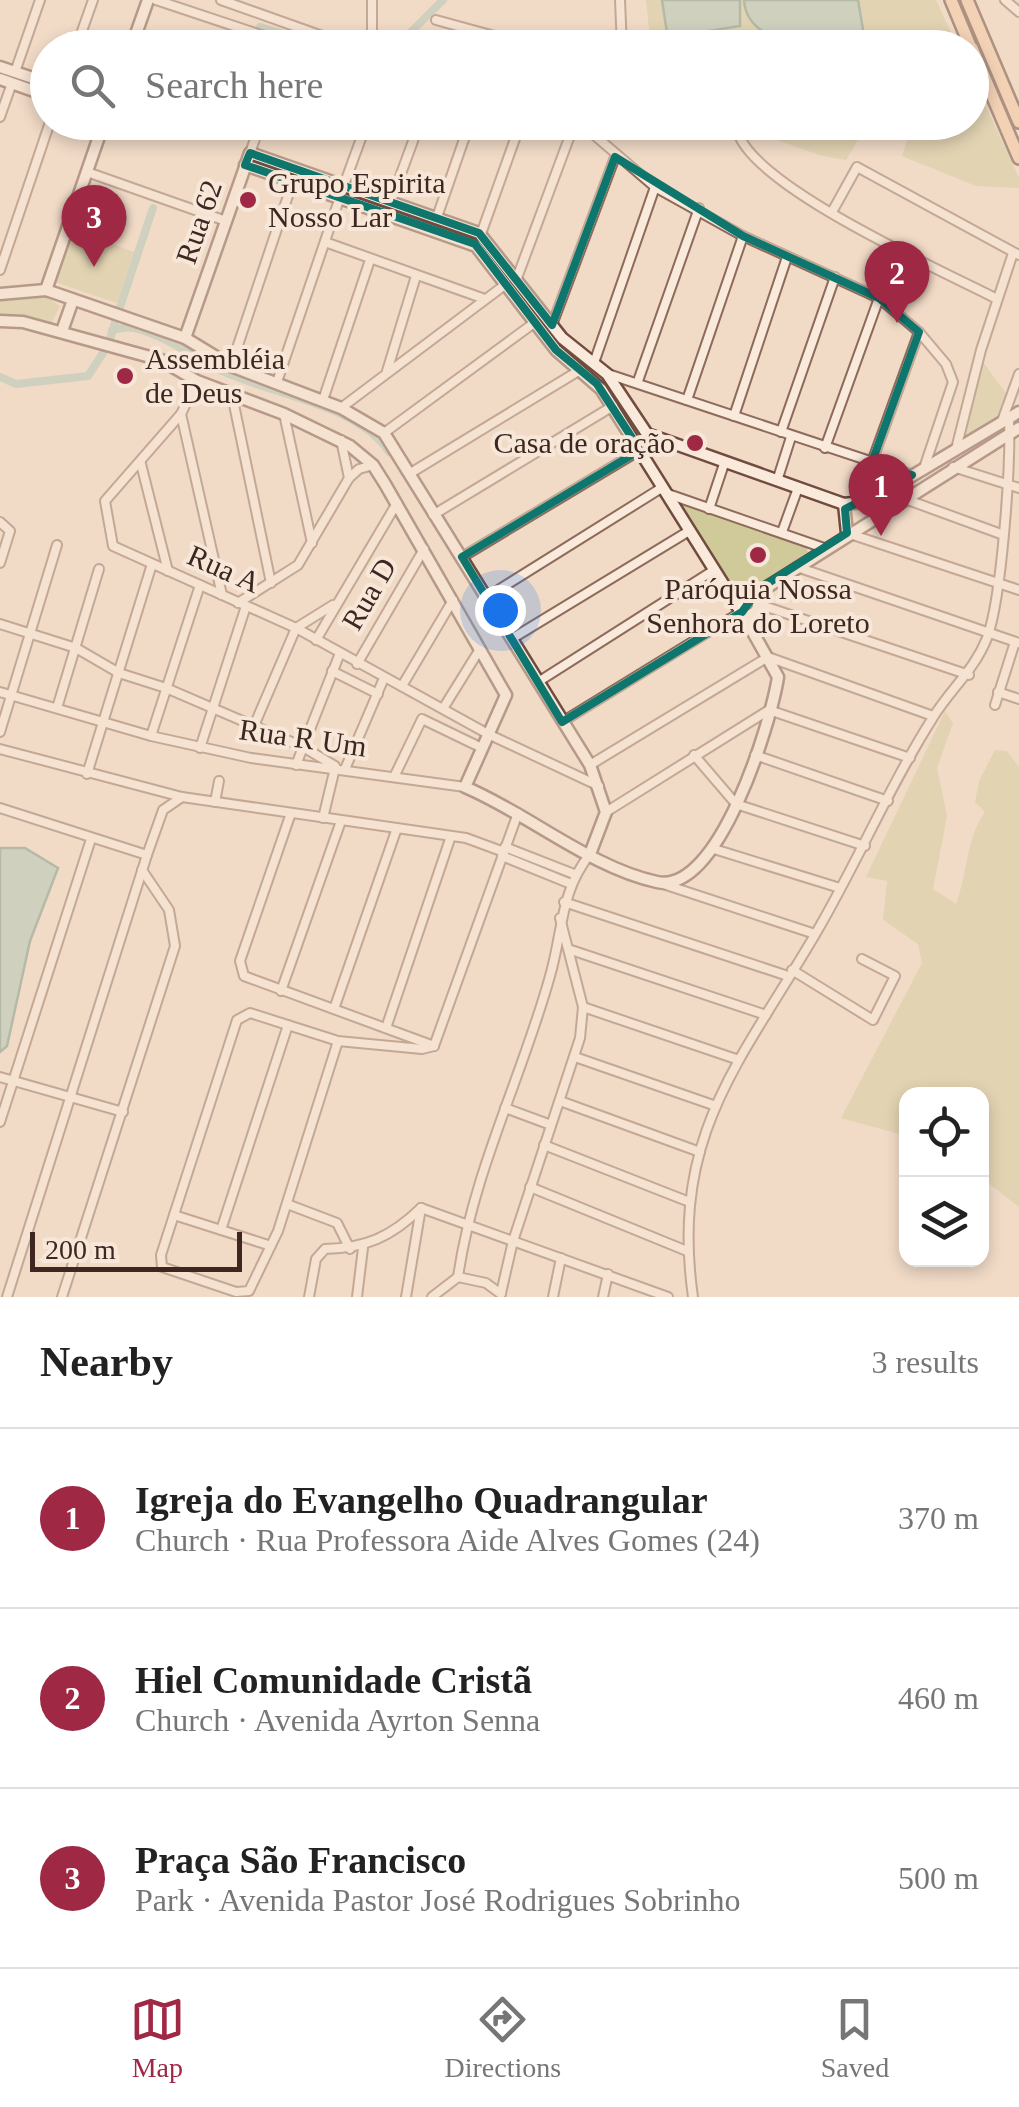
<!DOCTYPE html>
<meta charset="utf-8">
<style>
:root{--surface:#fff;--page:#f2f2f2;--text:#222;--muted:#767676;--line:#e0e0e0;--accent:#9f2845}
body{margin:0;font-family:Georgia,serif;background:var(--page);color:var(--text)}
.controls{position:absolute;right:30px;bottom:30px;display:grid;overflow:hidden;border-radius:20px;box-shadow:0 5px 15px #0003}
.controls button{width:90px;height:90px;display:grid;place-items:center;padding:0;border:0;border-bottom:2px solid var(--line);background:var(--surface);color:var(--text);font:50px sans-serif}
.scale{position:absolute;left:30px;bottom:25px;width:212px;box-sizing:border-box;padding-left:10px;border:5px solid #3d2720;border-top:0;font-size:28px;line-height:35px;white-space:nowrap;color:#3d2720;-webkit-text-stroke:8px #f7e7d8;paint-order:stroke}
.you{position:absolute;left:500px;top:610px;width:35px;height:35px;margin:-25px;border:8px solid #fff;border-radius:50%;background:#1a73e8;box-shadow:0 0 0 15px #1a73e833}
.badge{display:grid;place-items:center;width:65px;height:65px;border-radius:50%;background:var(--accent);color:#fff;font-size:32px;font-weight:700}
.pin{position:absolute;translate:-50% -82px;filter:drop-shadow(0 2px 5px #0008)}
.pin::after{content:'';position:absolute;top:52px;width:35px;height:30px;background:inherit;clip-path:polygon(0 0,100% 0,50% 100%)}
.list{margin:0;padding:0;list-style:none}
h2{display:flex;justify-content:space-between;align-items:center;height:130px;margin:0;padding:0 40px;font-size:42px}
h2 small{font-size:32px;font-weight:400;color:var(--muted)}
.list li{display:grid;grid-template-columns:65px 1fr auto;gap:30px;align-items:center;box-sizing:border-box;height:180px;padding:0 40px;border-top:2px solid var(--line)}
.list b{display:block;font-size:38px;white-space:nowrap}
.list p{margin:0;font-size:32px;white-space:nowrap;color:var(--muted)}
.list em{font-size:32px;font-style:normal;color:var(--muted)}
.icon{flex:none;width:55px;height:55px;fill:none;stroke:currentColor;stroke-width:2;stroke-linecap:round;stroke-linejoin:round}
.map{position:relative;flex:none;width:1019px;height:1297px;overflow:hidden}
.search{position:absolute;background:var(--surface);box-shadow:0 5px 15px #0003;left:30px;right:30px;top:30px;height:110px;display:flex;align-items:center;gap:25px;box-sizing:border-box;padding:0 35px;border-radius:55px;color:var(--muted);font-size:38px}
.sheet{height:670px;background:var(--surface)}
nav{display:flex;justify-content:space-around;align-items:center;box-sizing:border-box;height:140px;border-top:2px solid var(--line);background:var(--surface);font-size:28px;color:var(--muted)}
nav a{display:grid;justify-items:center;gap:5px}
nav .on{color:var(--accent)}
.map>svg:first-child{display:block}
.green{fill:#d0c99a}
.water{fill:#a9c4b6;stroke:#6e9382;stroke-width:2.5}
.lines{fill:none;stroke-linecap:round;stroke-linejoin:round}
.canal{stroke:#a9c4b6;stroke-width:8}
.street-casing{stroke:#8e6a5b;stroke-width:12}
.secondary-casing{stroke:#704b3e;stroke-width:15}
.primary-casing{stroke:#5b3a2f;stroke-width:16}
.street{stroke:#faeadc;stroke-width:8}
.secondary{stroke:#faeadc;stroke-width:10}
.primary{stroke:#f4c69f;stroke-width:11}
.marked{fill:none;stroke:#0f766e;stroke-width:8;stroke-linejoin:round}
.poi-dot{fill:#9f2845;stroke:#f7e7d8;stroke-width:4}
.labels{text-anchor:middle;stroke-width:8;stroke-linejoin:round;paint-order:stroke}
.poi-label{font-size:30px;fill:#3d2720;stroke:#f7e7d8;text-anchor:start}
.street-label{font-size:30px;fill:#3d2720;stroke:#f7e7d8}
</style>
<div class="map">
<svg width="1019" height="1297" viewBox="0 0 1019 1297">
<rect width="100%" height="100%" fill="#f1dbc7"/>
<!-- green -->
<g class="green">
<path d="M646,0h290l22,47h-307z"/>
<path d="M972,76l47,102v10l-43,-2 -74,-30 11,-33 59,-1z"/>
<path d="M730,123h138l-22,37 -27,-5z"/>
<path d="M74,230l60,22 -17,51 -62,-21z"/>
<path d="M44,295l16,11 -8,16 -52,-4v-20z"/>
<path d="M982,361l26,35 -8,21 -38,24z"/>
<path d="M684,502l121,42 3,8 -62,42 -13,2 -53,-90z"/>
<path d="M945,711l8,12 -16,45 10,48 -14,73 23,15c12,-31 9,-63 29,-92l-10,-10 4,-21 16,-31 12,1 12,16v440l-37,-29v-84h-76v42l-65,-18 81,-155 -4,-19 -35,-24 4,-39 -21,-4z"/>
</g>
<!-- water -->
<g class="water">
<path d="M662,0h78v26l-68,11 -5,-4z"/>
<path d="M744,0h114l8,47c-38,1 -119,3 -122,-47z"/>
<path d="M716,35h42l40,12 -105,-2z"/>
<path d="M0,848h25l33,20 -28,73 -23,105 -7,6z"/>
</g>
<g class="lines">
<!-- canal -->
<g class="canal">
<path d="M260,27l73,21"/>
<path d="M215,48l19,-14"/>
<path d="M395,48l48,-48"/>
<path d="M119,310l34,-102"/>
<path d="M112,330c8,-1 15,-4 23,-2 31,8 55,27 83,41 49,25 139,34 171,83"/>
<path d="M110,339l6,-20"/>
<path d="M0,377l16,7 72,-8 15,-23"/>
</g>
<!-- street casing -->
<g class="street-casing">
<g id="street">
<path d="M156,0l144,48"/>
<path d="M221,0l135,48"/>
<path d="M372,0v48"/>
<path d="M620,0l2,48"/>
<path d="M1005,0l14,12"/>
<path d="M436,20l102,28"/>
<path d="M76,48l17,-48"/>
<path d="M15,72l25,-72"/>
<path d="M0,117l12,-34"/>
<path d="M330,122l33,12"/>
<path d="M579,122l76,65 88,49 136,62 40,34 27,32 7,18 -29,86"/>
<path d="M737,129c11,56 206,142 260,170"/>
<path d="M250,153l11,-31"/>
<path d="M87,172l139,49"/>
<path d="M344,185l23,-63"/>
<path d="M391,201l29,-79"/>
<path d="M832,212l25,-45 162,88"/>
<path d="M437,217l33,-95"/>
<path d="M481,234l40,-112"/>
<path d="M325,242l157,56"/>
<path d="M0,270l50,-148"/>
<path d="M517,278l58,-156"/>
<path d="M552,325l63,-168"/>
<path d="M595,360l60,-173"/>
<path d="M231,366l62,-185"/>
<path d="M387,371l29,-95"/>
<path d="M608,374l304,101"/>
<path d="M197,381l-16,33 -76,87 8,45 183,82 192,106 111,52"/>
<path d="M638,381l61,-173"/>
<path d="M277,382l63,-185"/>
<path d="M232,395l39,188"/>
<path d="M323,400l47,-140"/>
<path d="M687,400l56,-164"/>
<path d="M341,408l165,-124"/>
<path d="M181,414l41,181"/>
<path d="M284,414l28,129"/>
<path d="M734,416l53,-159"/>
<path d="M1002,421l17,-47"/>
<path d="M781,432l54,-155"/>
<path d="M384,433l150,-110"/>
<path d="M341,440l8,38"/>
<path d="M825,448l54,-150"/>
<path d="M956,449l25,-99 32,-97"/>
<path d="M872,462l47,-130"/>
<path d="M141,464l27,107"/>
<path d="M953,467l66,21"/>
<path d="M409,474l171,-104"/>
<path d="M777,481l14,-44"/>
<path d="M668,494l156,54"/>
<path d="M905,499l96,35"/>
<path d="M709,509l15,-45"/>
<path d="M433,515l180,-109"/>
<path d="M0,522l10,9 -10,32"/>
<path d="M782,532l16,-44"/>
<path d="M847,533l172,57"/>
<path d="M462,557l178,-107"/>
<path d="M797,567l222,76"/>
<path d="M487,597l176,-110"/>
<path d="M238,603l60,-38 51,-87 10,-9 14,-4"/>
<path d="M758,604l211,71"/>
<path d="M0,624l76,24 43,25 47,15 137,59 32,19"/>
<path d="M513,638l176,-107"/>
<path d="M316,640l81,-137"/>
<path d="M357,664l67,-115"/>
<path d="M332,671l46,23"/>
<path d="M538,682l176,-112"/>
<path d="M402,686l51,-86"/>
<path d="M0,692l151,44 100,22 214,29"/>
<path d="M998,692l21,7"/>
<path d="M995,705l20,-63"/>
<path d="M444,707l36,-58"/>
<path d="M57,708l42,-139"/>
<path d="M562,722l179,-110"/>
<path d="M254,726l42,-98 37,-23"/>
<path d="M0,732l57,-187"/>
<path d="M151,736l49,-151"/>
<path d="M200,748l46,-142"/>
<path d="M0,749l182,48 284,41 38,14"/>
<path d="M694,755l42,49 129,42"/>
<path d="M755,755l133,46"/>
<path d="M296,765l44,-112"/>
<path d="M590,765l178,-108 165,59"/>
<path d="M345,769l39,-91"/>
<path d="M87,774l65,-210"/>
<path d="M395,775l27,-56 60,29"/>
<path d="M215,802l4,-21"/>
<path d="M0,808l147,47"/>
<path d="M606,812l163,-102 141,48"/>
<path d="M291,813l-51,148 4,15 190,70"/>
<path d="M323,818l12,-50"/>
<path d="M505,847l69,27"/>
<path d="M714,849l126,39"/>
<path d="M502,856l69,28"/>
<path d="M660,883l155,51"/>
<path d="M564,902l224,74"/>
<path d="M571,950l195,65"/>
<path d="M792,970l81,50 22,-44 -33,-17"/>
<path d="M281,991l60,-170"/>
<path d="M583,1007l153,52"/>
<path d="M334,1009l63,-181"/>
<path d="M386,1028l65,-192"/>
<path d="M338,1041l-60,190 -29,60 -13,1 -74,-25 -1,-12 76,-235 13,-7 88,28 84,8 12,-3"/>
<path d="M434,1046l84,-233"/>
<path d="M575,1057l141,49"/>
<path d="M0,1077l123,35"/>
<path d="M560,1101l140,51"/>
<path d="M505,1108l46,17"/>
<path d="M0,1122l91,-283"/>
<path d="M544,1145l143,56"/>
<path d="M530,1187l157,64"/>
<path d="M287,1204l50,19 13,26"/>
<path d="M421,1208l247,89"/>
<path d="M174,1215l94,30"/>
<path d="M221,1230l67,-205"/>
<path d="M458,1277c15,-105 64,-200 92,-301 13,-45 10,-84 40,-122"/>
<path d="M501,1293l12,-52 67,-203 3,-31 -23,-89"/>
<path d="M7,1297l140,-442 16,-45 19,-13"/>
<path d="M62,1297l113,-351 -6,-36 -27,-40"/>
<path d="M309,1297l7,-38 9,-10c41,-1 66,-12 96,-41"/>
<path d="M357,1297l6,-49"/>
<path d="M406,1297l15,-89"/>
<path d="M432,1297l26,-20 28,6 15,11"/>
<path d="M553,1297l8,-39"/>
<path d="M603,1297l5,-23"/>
<path d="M693,1297c-23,-162 47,-234 123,-364 41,-70 73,-146 116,-214 18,-30 42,-48 55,-81 15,-41 24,-174 22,-220"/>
</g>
</g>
<!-- secondary casing -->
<g class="secondary-casing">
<g id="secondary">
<path d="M131,48l17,-48"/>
<path d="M0,67l48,16"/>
<path d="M0,79l48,17"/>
<path d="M245,165l231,81 80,104 45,39 136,217"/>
<path d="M46,290l58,-168"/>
<path d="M0,294l46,-4 139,48 46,28 110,42 43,25 206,332 16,47 -16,42"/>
<path d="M0,321l23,1 138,38 36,21 87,33 66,32 23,19 12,19 121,211 -41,92c62,26 126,81 192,95 62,13 114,-160 121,-205l-33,-59"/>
<path d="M62,331l11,-31"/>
<path d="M185,338l65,-185 229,80 83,105 45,36 40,60 197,70 26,-3 149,-89"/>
<path d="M844,504l3,29"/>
<circle cx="748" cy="605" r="10"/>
<path d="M753,596l266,-168"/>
</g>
</g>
<!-- primary casing -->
<g class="primary-casing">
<g id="primary">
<path d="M951,0l20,48"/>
<path d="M967,0l52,122"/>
<path d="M972,48l47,110"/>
</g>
</g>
<!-- street -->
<use href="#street" class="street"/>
<!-- secondary -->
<use href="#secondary" class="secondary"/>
<!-- primary -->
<use href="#primary" class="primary"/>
</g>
<!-- marked area -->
<path d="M0 0H1019V1297H0ZM250,153l229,80 73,92 63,-168 128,79 136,62 40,34 -47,130 40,13 -67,34 2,24 -88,56 -17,23 -180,110 -100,-165 178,-107 -43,-66 -41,-34 -81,-106 -230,-79z" fill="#f1dbc7" fill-opacity=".55" fill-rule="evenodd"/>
<path class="marked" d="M250,153l229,80 73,92 63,-168 128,79 136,62 40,34 -47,130 40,13 -67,34 2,24 -88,56 -17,23 -180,110 -100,-165 178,-107 -43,-66 -41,-34 -81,-106 -230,-79z"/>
<!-- markers -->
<g class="poi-dot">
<circle cx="248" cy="200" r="10"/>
<circle cx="125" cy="376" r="10"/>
<circle cx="695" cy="443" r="10"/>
<circle cx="758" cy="555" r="10"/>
</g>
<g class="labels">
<!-- poi labels -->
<g class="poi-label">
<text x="268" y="193">Grupo Espirita<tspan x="268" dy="34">Nosso Lar</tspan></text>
<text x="145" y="369">Assembléia<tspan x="145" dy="34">de Deus</tspan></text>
<text x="675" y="453" text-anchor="end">Casa de oração</text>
<text x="758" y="599" text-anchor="middle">Paróquia Nossa<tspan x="758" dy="34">Senhora do Loreto</tspan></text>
</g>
<!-- street labels -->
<g class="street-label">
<text transform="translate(199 222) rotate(-71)" y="10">Rua 62</text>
<text transform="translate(224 569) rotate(24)" y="10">Rua A</text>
<text transform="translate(369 594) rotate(-60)" y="10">Rua D</text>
<text transform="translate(303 738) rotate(8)" y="10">Rua R Um</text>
</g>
</g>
</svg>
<div class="controls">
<button><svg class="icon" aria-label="locate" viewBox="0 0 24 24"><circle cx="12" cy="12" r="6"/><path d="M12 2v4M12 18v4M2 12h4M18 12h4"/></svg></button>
<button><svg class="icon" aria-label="layers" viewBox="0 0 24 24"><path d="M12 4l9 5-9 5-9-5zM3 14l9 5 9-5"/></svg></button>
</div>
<div class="scale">200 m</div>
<div class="you"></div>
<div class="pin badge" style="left:881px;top:536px">1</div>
<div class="pin badge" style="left:897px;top:323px">2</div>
<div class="pin badge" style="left:94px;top:267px">3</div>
<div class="search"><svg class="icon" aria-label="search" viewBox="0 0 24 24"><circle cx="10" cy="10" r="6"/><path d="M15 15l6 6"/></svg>Search here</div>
</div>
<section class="sheet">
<h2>Nearby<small>3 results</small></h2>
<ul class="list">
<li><span class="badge">1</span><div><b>Igreja do Evangelho Quadrangular</b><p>Church · Rua Professora Aide Alves Gomes (24)</p></div><em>370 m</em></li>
<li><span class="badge">2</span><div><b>Hiel Comunidade Cristã</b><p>Church · Avenida Ayrton Senna</p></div><em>460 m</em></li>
<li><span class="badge">3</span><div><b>Praça São Francisco</b><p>Park · Avenida Pastor José Rodrigues Sobrinho</p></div><em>500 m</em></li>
</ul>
</section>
<nav>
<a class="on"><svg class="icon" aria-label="map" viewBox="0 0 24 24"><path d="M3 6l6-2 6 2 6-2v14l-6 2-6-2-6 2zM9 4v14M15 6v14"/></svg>Map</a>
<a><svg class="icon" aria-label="directions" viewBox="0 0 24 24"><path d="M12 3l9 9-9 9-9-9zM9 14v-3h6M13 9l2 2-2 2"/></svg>Directions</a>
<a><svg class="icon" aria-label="saved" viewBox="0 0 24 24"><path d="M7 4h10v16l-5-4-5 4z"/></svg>Saved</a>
</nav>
